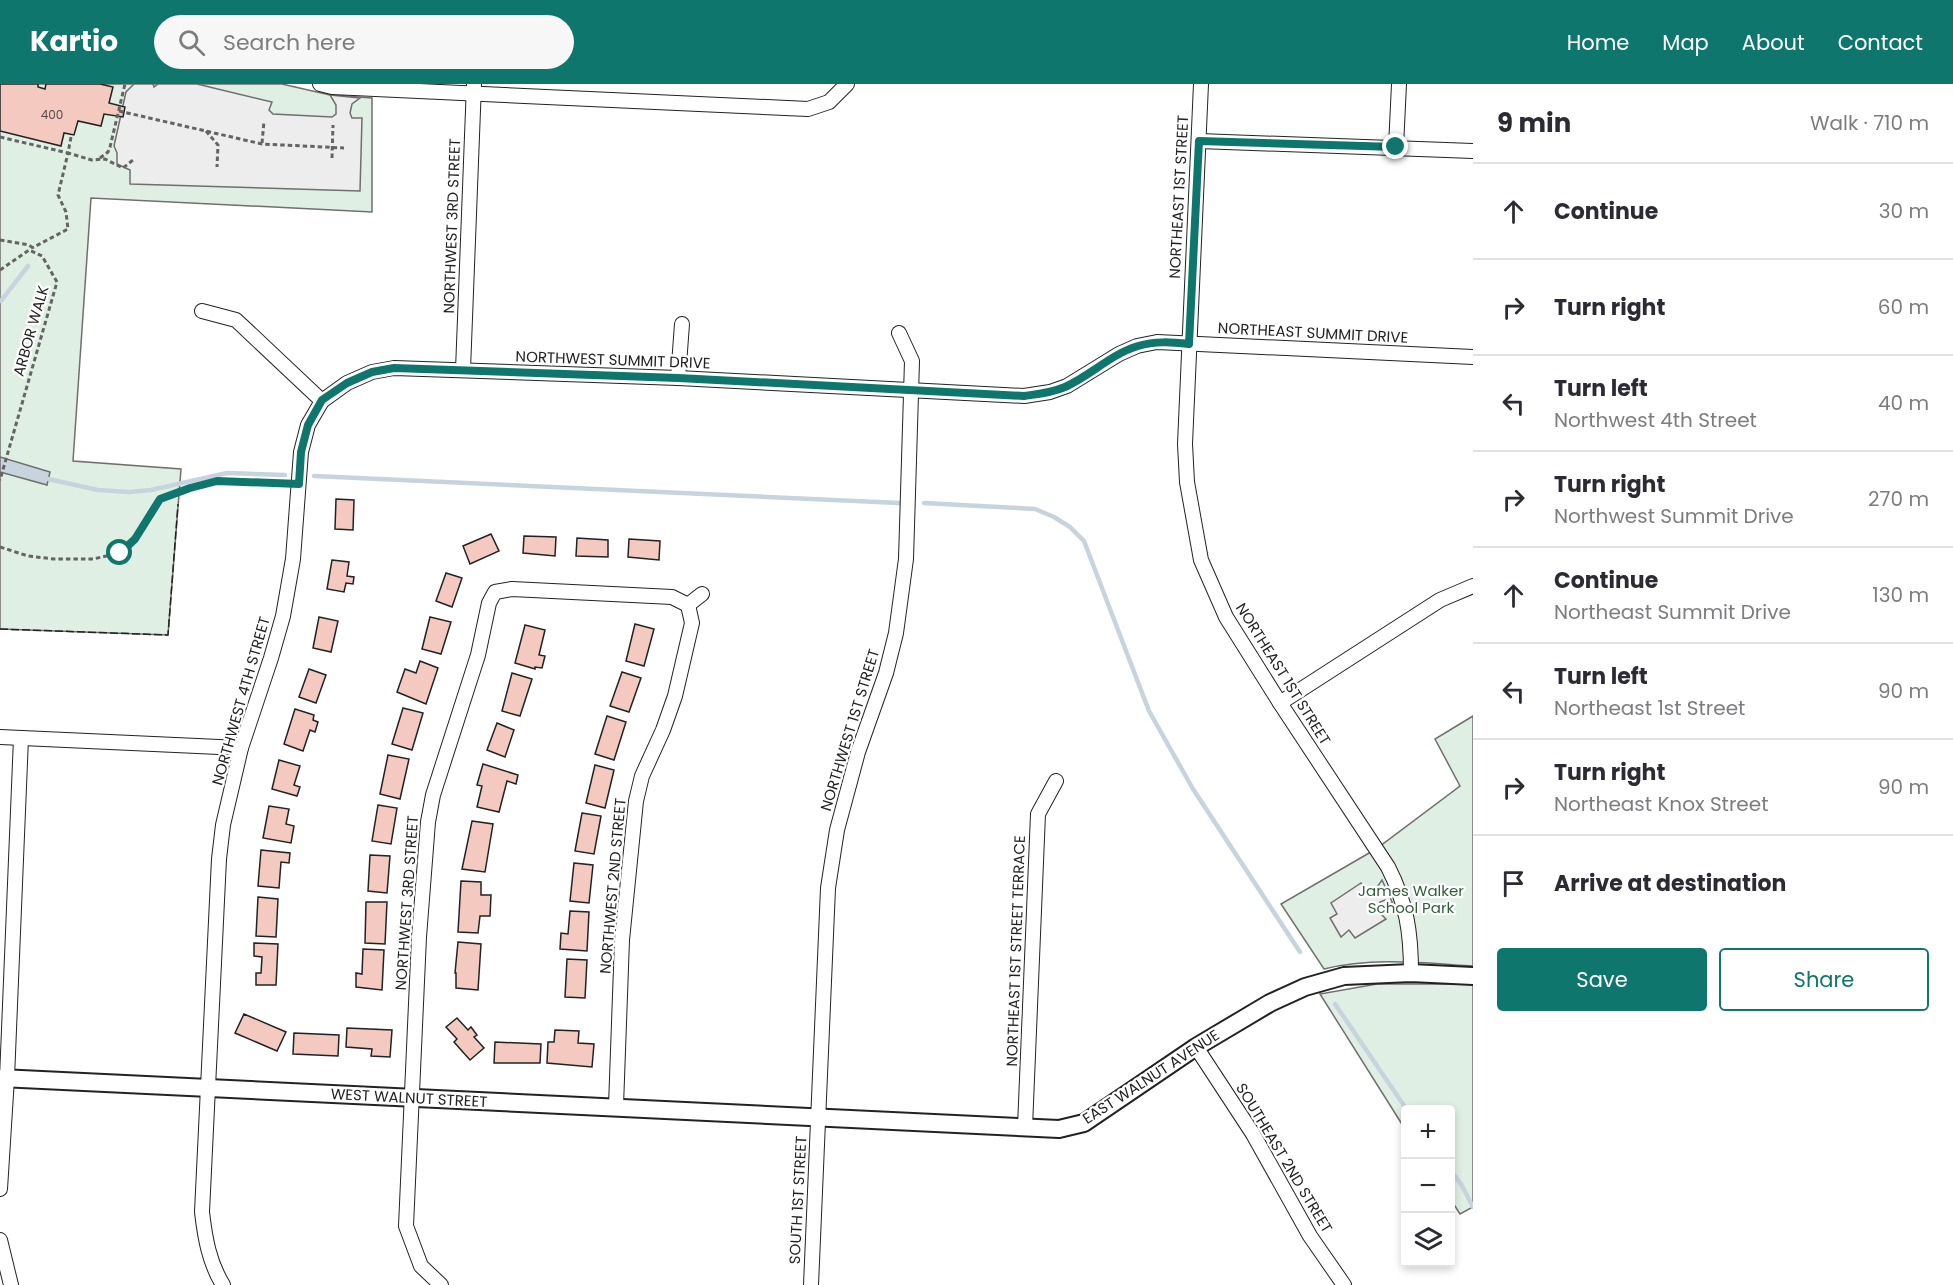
<!DOCTYPE html>
<meta charset="utf-8">
<style>
:root{--surface:#fff;--page:#f7f7f7;--text:#2b2b33;--muted:#7c7c81;--line:#e1e1e2;--accent:#0f766e}
body{margin:0;font-family:Poppins,sans-serif;background:var(--page);color:var(--text)}
.controls{position:absolute;right:18px;bottom:18px;display:grid;overflow:hidden;border-radius:6px;box-shadow:0 3px 9px #0003}
.controls button{width:54px;height:54px;display:grid;place-items:center;padding:0;border:0;border-bottom:2px solid var(--line);background:var(--surface);color:var(--text);font:30px sans-serif}
.stop{position:absolute;width:18px;height:18px;margin:-14px;border:4px solid #0f766e;border-radius:50%;background:#fff}
.stop.end{background:#0f766e;border-color:#fff;box-shadow:0 2px 6px #0008}
.list{margin:0;padding:0;list-style:none}
h2{display:flex;justify-content:space-between;align-items:center;height:78px;margin:0;padding:0 24px;font-size:26px}
h2 small{font-size:20px;font-weight:400;color:var(--muted)}
.list li{display:grid;grid-template-columns:39px 1fr auto;gap:18px;align-items:center;box-sizing:border-box;height:96px;padding:0 24px;border-top:2px solid var(--line)}
.list b{display:block;font-size:22px;white-space:nowrap}
.list p{margin:0;font-size:20px;white-space:nowrap;color:var(--muted)}
.list em{font-size:20px;font-style:normal;color:var(--muted)}
.actions{display:flex;gap:12px;padding:18px 24px}
.actions a{flex:1;padding:14px 0;border:2px solid var(--accent);border-radius:6px;text-align:center;font-size:21px;color:var(--accent)}
.actions .main{background:var(--accent);color:#fff}
.icon{flex:none;width:33px;height:33px;fill:none;stroke:currentColor;stroke-width:2;stroke-linecap:round;stroke-linejoin:round}
.map{position:relative;flex:none;width:1473px;height:1201px;overflow:hidden}
header{display:flex;align-items:center;gap:36px;box-sizing:border-box;height:84px;padding:0 30px;background:var(--accent);color:#fff}
header strong{font-size:28px}
nav{display:flex;gap:33px;margin-inline-start:auto;font-size:21px}
.search{width:420px;height:54px;background:var(--page);display:flex;align-items:center;gap:15px;box-sizing:border-box;padding:0 21px;border-radius:33px;color:var(--muted);font-size:22px}
main{display:flex}
aside{flex:1;background:var(--surface)}
.map>svg:first-child{display:block}
.green{fill:#e0efe3;stroke:#6f6f6f;stroke-width:1.5}
.parking{fill:#ededed;stroke:#6f6f6f;stroke-width:1.5}
.water{fill:#c7d3dd;stroke:#6f6f6f;stroke-width:1.5}
.lines{fill:none;stroke-linecap:round;stroke-linejoin:round}
.stream{stroke:#c7d3dd;stroke-width:4.5}
.building{fill:#f3c9c0;stroke:#222;stroke-width:1.5}
.minor-casing{stroke:#222;stroke-width:16}
.tertiary-casing{stroke:#222;stroke-width:20}
.path{stroke:#646464;stroke-width:3;stroke-dasharray:4.5 3;stroke-linecap:butt}
.minor{stroke:#fff;stroke-width:14}
.tertiary{stroke:#fff;stroke-width:16}
.fence{stroke:#222;stroke-width:1.5;stroke-dasharray:8 3;stroke-linecap:butt}
.route{stroke:#0f766e;stroke-width:8}
.labels{text-anchor:middle;stroke-width:4.5;stroke-linejoin:round;paint-order:stroke}
.number-label{font-size:12px;fill:#564c4a}
.street-label{font-size:15px;fill:#222;stroke:#fff}
.park-label{font-size:15px;fill:#2f5e38;stroke:#fff}
</style>
<header>
<strong>Kartio</strong>
<div class="search"><svg class="icon" aria-label="search" viewBox="0 0 24 24"><circle cx="10" cy="10" r="6"/><path d="M15 15l6 6"/></svg>Search here</div>
<nav><a>Home</a><a>Map</a><a>About</a><a>Contact</a></nav>
</header>
<main>
<div class="map">
<svg width="1473" height="1201" viewBox="0 0 1473 1201">
<rect width="100%" height="100%" fill="#fff"/>
<!-- green -->
<g class="green">
<path d="M0,0h282l48,11 42,3v114l-281,-14 -18,263 108,8 -13,166 -168,-6z"/>
<path d="M1473,632v250c-49,-3 -100,-9 -149,3l-43,-65 95,-55 84,-63 -25,-47z"/>
<path d="M1377,900h96v223l-13,7 -9,-14 -1,-90h-44l-1,19 -85,-135z"/>
</g>
<!-- parking -->
<g class="parking">
<path d="M134,0h19l1,3 4,-3h39l75,18 -3,8 4,4 59,3 4,-3v-9l-6,-10 30,3 -8,6 -2,9 2,5h10l-2,73 -230,-7v-14l-13,-6v-11l-3,-7 12,-54z"/>
<path d="M1382,796l11,24 -8,-4 -5,2 -1,5 3,8 4,4 -31,19 -6,-8 -8,7 -11,-19 7,-4 -6,-11 30,-20 5,8h4l8,-5z"/>
</g>
<!-- water -->
<path class="water" d="M0,373l50,15 -3,13 -47,-13z"/>
<g class="lines">
<!-- stream -->
<g class="stream">
<path d="M1,217l27,-35"/>
<path d="M314,392l585,27"/>
<path d="M48,395l50,11 31,2 22,-2 76,-17 58,2"/>
<path d="M924,419l111,6 19,8 16,10 14,14 65,170 44,78 107,163"/>
<path d="M1335,920l72,106"/>
<path d="M1450,1086l11,14 12,23"/>
</g>
</g>
<!-- building -->
<g class="building">
<path d="M0,0h38v3l7,2 1,-5h54l13,3 -4,16 16,4 -2,10 -19,-3 -3,12 -23,-5 -4,14 -10,-2 -3,13 -61,-15z"/>
<path d="M336,415l18,1 -1,30 -18,-1z"/>
<path d="M491,450l8,17 -29,13 -7,-18z"/>
<path d="M524,452l32,1 -1,19 -32,-3z"/>
<path d="M577,454l31,2v17l-32,-1z"/>
<path d="M629,455l31,2 -1,19 -31,-3z"/>
<path d="M332,476l17,2 -2,14 7,1 -1,7 -7,-1 -2,9 -17,-3z"/>
<path d="M446,489l16,5 -10,29 -16,-6z"/>
<path d="M319,533l19,4 -7,31 -18,-4z"/>
<path d="M430,533l21,5 -10,32 -19,-5z"/>
<path d="M635,540l19,5 -10,37 -18,-5z"/>
<path d="M525,541l20,5 -6,25 6,1 -3,12 -7,-1v2l-20,-6z"/>
<path d="M420,577l18,7 -12,36 -29,-12 8,-23 11,4z"/>
<path d="M309,585l17,6 -10,28 -17,-6z"/>
<path d="M622,588l19,6 -12,34 -19,-6z"/>
<path d="M512,589l20,6 -12,37 -18,-5z"/>
<path d="M403,624l20,5 -11,37 -20,-6z"/>
<path d="M295,625l19,6 -1,5 5,2 -3,10 -5,-2 -7,21 -19,-7z"/>
<path d="M607,632l19,6 -12,38 -19,-6z"/>
<path d="M497,639l17,7 -9,27 -18,-7z"/>
<path d="M388,671l21,4 -9,40 -20,-5z"/>
<path d="M279,676l21,6 -6,19 6,2 -3,9 -25,-7z"/>
<path d="M483,680l35,11 -2,9 -9,-3 -8,31 -22,-5 5,-21 -5,-1z"/>
<path d="M595,681l19,5 -9,38 -19,-5z"/>
<path d="M378,721l19,3 -6,36 -19,-3z"/>
<path d="M269,722l20,3 -3,15 8,2 -3,17 -28,-5z"/>
<path d="M582,729l19,3 -7,38 -19,-3z"/>
<path d="M472,737l21,3 -8,48 -23,-3z"/>
<path d="M261,766l29,3 -1,10 -8,-1 -2,26 -21,-2z"/>
<path d="M370,771l20,1 -3,37 -19,-2z"/>
<path d="M574,779l19,2 -4,38 -19,-2z"/>
<path d="M461,797l20,1v13h10l-1,21h-10l-2,17 -20,-1z"/>
<path d="M258,813l20,2 -2,38 -20,-1z"/>
<path d="M366,818h21l-2,42 -20,-1z"/>
<path d="M570,827l19,1 -2,39 -27,-2 1,-16 7,1z"/>
<path d="M458,858l23,2 -3,46 -22,-2v-15h-1z"/>
<path d="M254,859l24,1 -2,41h-20v-12h5l1,-16 -8,-1z"/>
<path d="M363,865l21,1 -2,40 -26,-3v-14l6,1z"/>
<path d="M567,875l20,1 -2,38 -20,-1z"/>
<path d="M244,930l42,18 -9,19 -42,-18z"/>
<path d="M457,934l11,12 3,-3 6,8 -3,2 10,11 -14,12 -16,-18 3,-3 -11,-12z"/>
<path d="M347,944l45,2 -2,27 -19,-1 1,-7 -26,-2z"/>
<path d="M555,946l24,1 -1,12 16,1 -2,23 -45,-4 1,-21h6z"/>
<path d="M294,949l45,2 -1,21 -45,-2z"/>
<path d="M495,958l46,2 -1,19h-46z"/>
</g>
<g class="lines">
<!-- minor casing -->
<g class="minor-casing">
<g id="minor">
<path d="M320,0l12,3 476,22 21,-7 18,-18"/>
<path d="M1201,0l-16,360 2,38 14,78 25,57 54,86 108,164c19,37 23,66 23,106"/>
<path d="M1199,57l274,10"/>
<path d="M1396,63l3,-63"/>
<path d="M202,227l34,9 86,81"/>
<path d="M463,286l11,-286"/>
<path d="M678,294l4,-54"/>
<path d="M1280,619l160,-103 33,-14"/>
<path d="M0,653l241,11"/>
<path d="M1196,963l57,87 57,102 34,49"/>
<path d="M616,1022l6,-166 14,-139 6,-25 21,-46 12,-34 17,-73 -4,-18"/>
<path d="M1025,1043l13,-313 18,-33"/>
<path d="M0,1105l7,-111 14,-340"/>
<path d="M0,1156l11,45"/>
<path d="M223,1201c-14,-23 -18,-47 -21,-73l17,-353 4,-34 18,-77 30,-90 12,-42 10,-57 8,-107 7,-27 14,-24 25,-18 25,-11 22,-4 284,10 346,18 26,-4 17,-6 52,-32 18,-8 20,-4 316,15"/>
<path d="M441,1201l-20,-19 -15,-40 13,-289 9,-115 5,-27 45,-140 11,-52 6,-11 17,-3 160,8 16,8 14,-11"/>
<path d="M811,1201l17,-397 9,-58 21,-78 28,-79 10,-40 10,-74 6,-198 -13,-28"/>
</g>
</g>
<!-- tertiary casing -->
<g class="tertiary-casing">
<path id="tertiary" d="M0,994l1059,51 25,-6 112,-76 74,-44 35,-16 39,-11 67,-3 62,3"/>
</g>
<!-- path -->
<g class="path">
<path d="M119,27l143,33 82,4"/>
<path d="M206,47l12,14 -1,22"/>
<path d="M0,53l68,16 -10,42 8,17 2,17 -36,19"/>
<path d="M71,53l-3,16 24,7 13,-1 18,9 10,-8"/>
<path d="M262,59l2,-22"/>
<path d="M100,74l8,-6 2,-5 15,-63"/>
<path d="M332,74l1,-33"/>
<path d="M0,156l29,5 4,3"/>
<path d="M0,186l29,-20 13,6 15,26 -57,198"/>
<path d="M0,463l28,9 26,3h39l27,-6 15,-14 25,-40 30,-11 27,-7 70,2"/>
</g>
<!-- minor -->
<use href="#minor" class="minor"/>
<!-- tertiary -->
<use href="#tertiary" class="tertiary"/>
<!-- fence -->
<path class="fence" d="M0,545l168,6 10,-131"/>
</g>
<g class="lines">
<!-- route -->
<path class="route" d="M120,469l15,-14 25,-40 30,-11 27,-7 82,3 2,-32 7,-27 14,-25 25,-17 25,-11 22,-4 284,10 346,18c14,-2 27,-3 41,-9 25,-11 46,-33 73,-41 17,-5 33,-4 51,-2l10,-203 197,6"/>
</g>
<g class="labels">
<!-- number labels -->
<g class="number-label">
<text x="52" y="35">400</text>
</g>
<!-- street labels -->
<g class="street-label">
<text transform="translate(1179 113) rotate(-87)" y="5">NORTHEAST 1ST STREET</text>
<text transform="translate(452 142) rotate(-88)" y="5">NORTHWEST 3RD STREET</text>
<text transform="translate(31 247) rotate(-74)" y="5">ARBOR WALK</text>
<text transform="translate(1313 249) rotate(3)" y="5">NORTHEAST SUMMIT DRIVE</text>
<text transform="translate(613 276) rotate(2)" y="5">NORTHWEST SUMMIT DRIVE</text>
<text transform="translate(1283 590) rotate(58)" y="5">NORTHEAST 1ST STREET</text>
<text transform="translate(241 617) rotate(-74)" y="5">NORTHWEST 4TH STREET</text>
<text transform="translate(850 646) rotate(-73)" y="5">NORTHWEST 1ST STREET</text>
<text transform="translate(613 802) rotate(-85)" y="5">NORTHWEST 2ND STREET</text>
<text transform="translate(407 819) rotate(-86)" y="5">NORTHWEST 3RD STREET</text>
<text transform="translate(1016 867) rotate(-88)" y="5">NORTHEAST 1ST STREET TERRACE</text>
<text transform="translate(1151 993) rotate(-33)" y="5">EAST WALNUT AVENUE</text>
<text transform="translate(409 1014) rotate(3)" y="5">WEST WALNUT STREET</text>
<text transform="translate(1284 1074) rotate(59)" y="5">SOUTHEAST 2ND STREET</text>
<text transform="translate(798 1116) rotate(-87)" y="5">SOUTH 1ST STREET</text>
</g>
<!-- park labels -->
<g class="park-label">
<text x="1411" y="812">James Walker<tspan x="1411" dy="17">School Park</tspan></text>
</g>
</g>
</svg>
<div class="controls">
<button>+</button>
<button>−</button>
<button><svg class="icon" aria-label="layers" viewBox="0 0 24 24"><path d="M12 4l9 5-9 5-9-5zM3 14l9 5 9-5"/></svg></button>
</div>
<div class="stop" style="left:120px;top:469px"></div>
<div class="stop end" style="left:1396px;top:63px"></div>
</div>
<aside>
<h2>9 min<small>Walk · 710 m</small></h2>
<ul class="list">
<li><svg class="icon" aria-label="ahead" viewBox="0 0 24 24"><path d="M12 20V5M6 11l6-6 6 6"/></svg><div><b>Continue</b></div><em>30 m</em></li>
<li><svg class="icon" aria-label="right" viewBox="0 0 24 24"><path d="M7 20v-9h11M14 6l5 5-5 5"/></svg><div><b>Turn right</b></div><em>60 m</em></li>
<li><svg class="icon" aria-label="left" viewBox="0 0 24 24"><path d="M17 20v-9H6M10 6l-5 5 5 5"/></svg><div><b>Turn left</b><p>Northwest 4th Street</p></div><em>40 m</em></li>
<li><svg class="icon" aria-label="right" viewBox="0 0 24 24"><path d="M7 20v-9h11M14 6l5 5-5 5"/></svg><div><b>Turn right</b><p>Northwest Summit Drive</p></div><em>270 m</em></li>
<li><svg class="icon" aria-label="ahead" viewBox="0 0 24 24"><path d="M12 20V5M6 11l6-6 6 6"/></svg><div><b>Continue</b><p>Northeast Summit Drive</p></div><em>130 m</em></li>
<li><svg class="icon" aria-label="left" viewBox="0 0 24 24"><path d="M17 20v-9H6M10 6l-5 5 5 5"/></svg><div><b>Turn left</b><p>Northeast 1st Street</p></div><em>90 m</em></li>
<li><svg class="icon" aria-label="right" viewBox="0 0 24 24"><path d="M7 20v-9h11M14 6l5 5-5 5"/></svg><div><b>Turn right</b><p>Northeast Knox Street</p></div><em>90 m</em></li>
<li><svg class="icon" aria-label="arrive" viewBox="0 0 24 24"><path d="M6 21V4h12l-3 4 3 4H6"/></svg><div><b>Arrive at destination</b></div></li>
</ul>
<div class="actions"><a class="main">Save</a><a>Share</a></div>
</aside>
</main>
